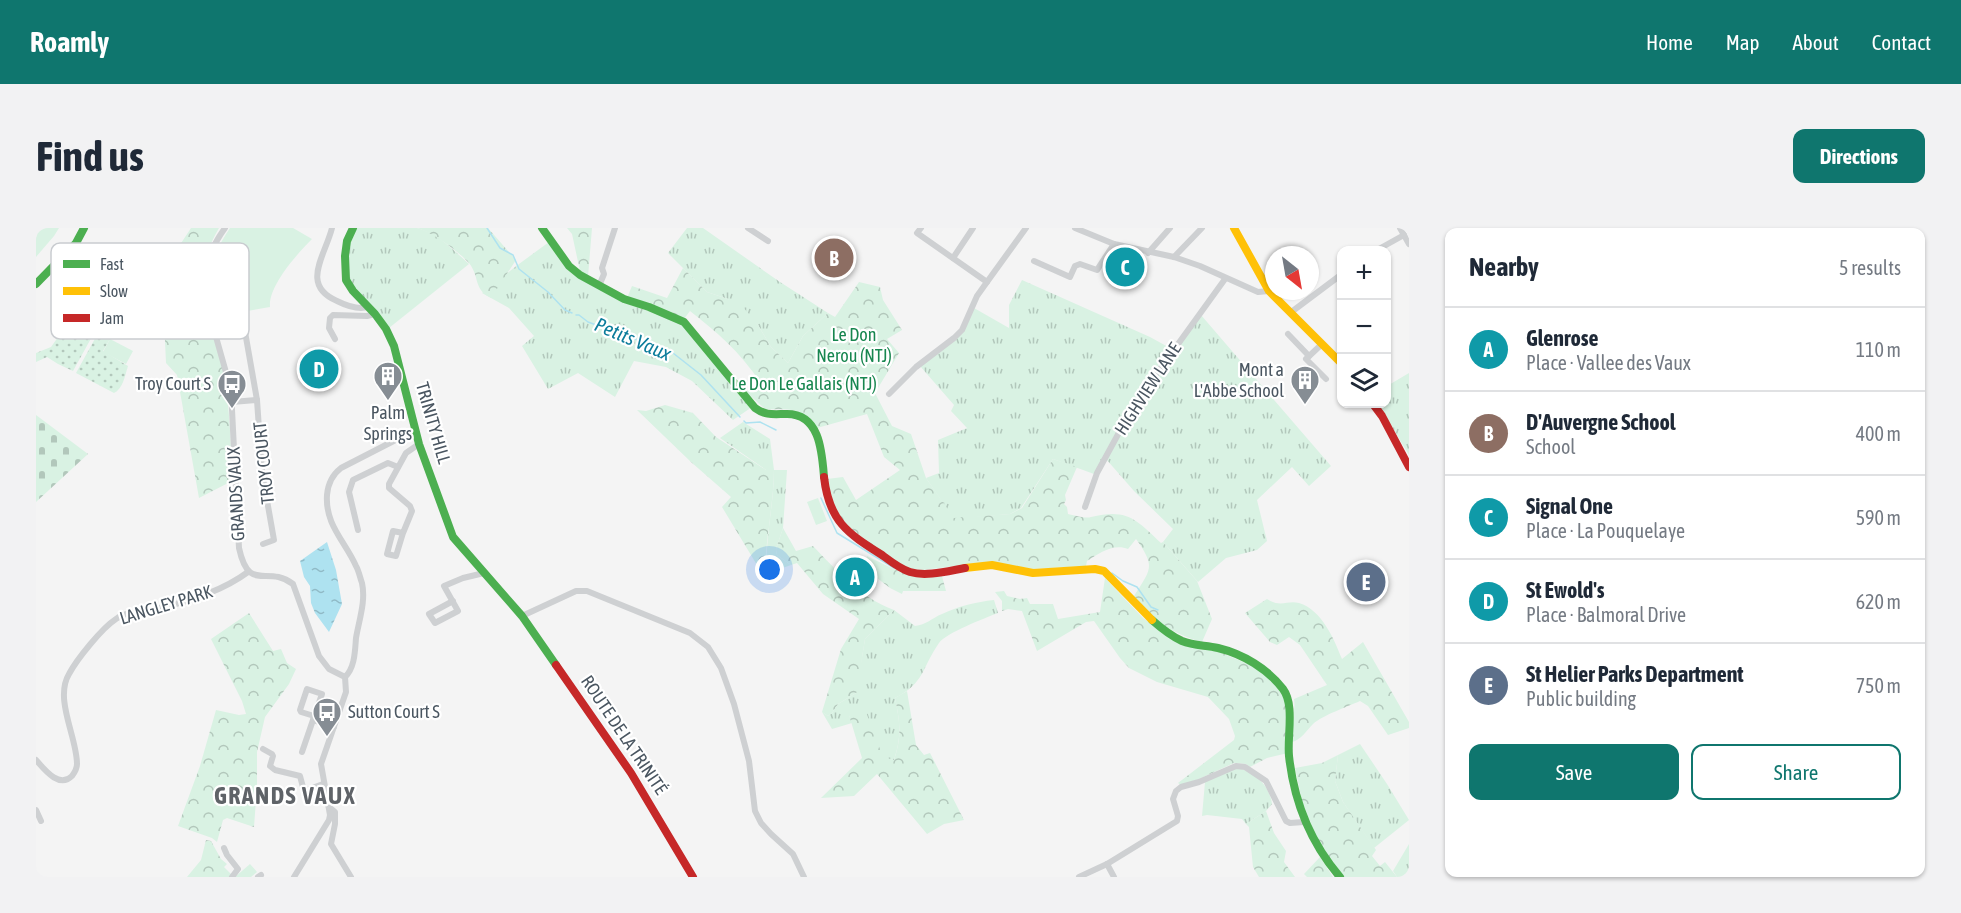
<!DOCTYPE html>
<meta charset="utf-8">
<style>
:root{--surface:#fff;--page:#f2f2f3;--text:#1f2937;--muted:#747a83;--line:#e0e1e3;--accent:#0f766e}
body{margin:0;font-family:"Asap Condensed",sans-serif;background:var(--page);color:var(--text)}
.controls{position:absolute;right:18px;top:18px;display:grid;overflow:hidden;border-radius:12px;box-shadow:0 2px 4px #0004}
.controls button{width:54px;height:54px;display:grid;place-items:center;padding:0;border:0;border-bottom:2px solid var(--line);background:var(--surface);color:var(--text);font:30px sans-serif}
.compass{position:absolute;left:1229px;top:18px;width:54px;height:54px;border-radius:50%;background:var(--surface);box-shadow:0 2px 4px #0004;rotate:149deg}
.you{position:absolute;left:734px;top:342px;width:21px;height:21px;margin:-15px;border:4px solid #fff;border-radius:50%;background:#1a73e8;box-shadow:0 0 0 9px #1a73e833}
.badge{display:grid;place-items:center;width:39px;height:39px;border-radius:50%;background:var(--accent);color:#fff;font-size:20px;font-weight:700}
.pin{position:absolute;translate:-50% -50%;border:3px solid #fff;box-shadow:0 2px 6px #0006}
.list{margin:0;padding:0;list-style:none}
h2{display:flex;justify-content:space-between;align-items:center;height:78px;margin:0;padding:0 24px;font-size:26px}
h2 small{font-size:20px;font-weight:400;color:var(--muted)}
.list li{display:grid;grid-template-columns:39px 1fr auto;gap:18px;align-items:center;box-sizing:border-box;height:84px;padding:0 24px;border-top:2px solid var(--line)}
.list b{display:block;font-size:22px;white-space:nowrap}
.list p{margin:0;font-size:20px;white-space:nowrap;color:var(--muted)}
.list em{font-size:20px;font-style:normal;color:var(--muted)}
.actions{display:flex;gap:12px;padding:18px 24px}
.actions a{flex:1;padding:14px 0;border:2px solid var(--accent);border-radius:12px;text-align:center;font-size:21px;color:var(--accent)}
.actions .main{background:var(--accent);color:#fff}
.icon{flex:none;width:33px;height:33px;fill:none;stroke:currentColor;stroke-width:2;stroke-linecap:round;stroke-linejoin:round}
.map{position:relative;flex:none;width:1373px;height:649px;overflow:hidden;border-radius:12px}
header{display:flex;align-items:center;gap:36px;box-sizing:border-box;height:84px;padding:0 30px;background:var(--accent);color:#fff}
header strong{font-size:28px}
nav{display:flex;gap:33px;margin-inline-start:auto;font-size:21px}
.intro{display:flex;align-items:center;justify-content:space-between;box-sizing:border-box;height:144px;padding:0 36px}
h1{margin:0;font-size:42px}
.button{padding:15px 27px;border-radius:12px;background:var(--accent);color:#fff;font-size:21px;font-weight:700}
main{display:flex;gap:36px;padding:0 36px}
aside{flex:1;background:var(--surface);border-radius:12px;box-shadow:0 2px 4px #0004}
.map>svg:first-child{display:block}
.grass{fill:url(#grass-tufts)}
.forest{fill:url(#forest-crowns)}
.cemetery{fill:url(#cemetery-stones)}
.park{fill:url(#park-dots)}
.pitch{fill:#d9f2e3}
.water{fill:url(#water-ripples)}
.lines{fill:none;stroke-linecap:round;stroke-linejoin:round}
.stream{stroke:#aee2f0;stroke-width:1.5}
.street{stroke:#ced0d2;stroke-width:6}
.fast{stroke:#4caf50;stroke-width:8}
.slow{stroke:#ffc107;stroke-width:8}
.jam{stroke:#c62828;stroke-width:8}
.labels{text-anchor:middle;stroke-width:4.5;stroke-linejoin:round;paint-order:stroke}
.park-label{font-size:18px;fill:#17864f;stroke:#fff}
.poi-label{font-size:18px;fill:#4a5661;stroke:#fff;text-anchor:end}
.street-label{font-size:18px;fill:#4a5661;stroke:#fff}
.water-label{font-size:20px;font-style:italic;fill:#0c7c9b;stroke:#fff}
.district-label{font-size:24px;font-weight:bold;letter-spacing:1.5px;fill:#5f6368;stroke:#fff}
.key{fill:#fff;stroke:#c9ccd0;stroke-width:1.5}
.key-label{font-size:16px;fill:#4a5661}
</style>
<header>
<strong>Roamly</strong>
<nav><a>Home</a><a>Map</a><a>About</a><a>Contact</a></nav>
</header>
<div class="intro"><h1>Find us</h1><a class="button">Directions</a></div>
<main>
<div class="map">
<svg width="1373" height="649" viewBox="0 0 1373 649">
<defs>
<pattern id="grass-tufts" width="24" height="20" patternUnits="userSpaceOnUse" patternTransform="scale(1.5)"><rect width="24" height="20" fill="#d9f2e3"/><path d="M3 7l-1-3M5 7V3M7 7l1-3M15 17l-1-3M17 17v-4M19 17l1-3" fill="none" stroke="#b2c7bb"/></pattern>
<pattern id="forest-crowns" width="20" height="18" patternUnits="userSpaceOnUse" patternTransform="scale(1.5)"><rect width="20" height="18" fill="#d9f2e3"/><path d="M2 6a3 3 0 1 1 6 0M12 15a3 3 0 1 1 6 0" fill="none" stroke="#b2c7bb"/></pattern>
<pattern id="cemetery-stones" width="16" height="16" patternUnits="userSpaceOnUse" patternTransform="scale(1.5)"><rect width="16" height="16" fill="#d9f2e3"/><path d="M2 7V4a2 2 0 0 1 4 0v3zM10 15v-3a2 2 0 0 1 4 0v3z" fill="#b2c7bb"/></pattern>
<pattern id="park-dots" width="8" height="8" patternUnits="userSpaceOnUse" patternTransform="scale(1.5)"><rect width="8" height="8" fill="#d9f2e3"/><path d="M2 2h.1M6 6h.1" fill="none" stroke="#b2c7bb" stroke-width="1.8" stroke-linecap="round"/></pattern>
<pattern id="water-ripples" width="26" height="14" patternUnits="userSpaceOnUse" patternTransform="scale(1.5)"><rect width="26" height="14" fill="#aee2f0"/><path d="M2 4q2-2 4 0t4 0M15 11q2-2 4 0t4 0" fill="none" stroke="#90bac6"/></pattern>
</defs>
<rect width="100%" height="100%" fill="#f4f4f4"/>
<!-- grass -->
<g class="grass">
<path d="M321,0h60c21,5 36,22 52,36l-80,64 -38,-42 -3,-9 2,-38z"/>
<path d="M651,0h16l77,54 48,31 -25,23 -15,27 -17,-16 -13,-22 -30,-26 -21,-7 -39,-39z"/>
<path d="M513,14l19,26 114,57 70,82 -19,13 -41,-39 -26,-14 -32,-6 -19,36 -37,-24 -30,16 -26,-43 12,-10 -25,-28 -27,-15 37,-29z"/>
<path d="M986,52l128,57 20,11 -38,57 -38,69 -41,-15 -32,49 -11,6 -56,5 -28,-41 13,-5 -1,-33 29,-12 -16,-17 3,-6 -34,-39 34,-25 20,-33 35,20v-23z"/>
<path d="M1165,87l130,151 -22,20 -17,-19 -35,33 10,41 -10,9 -31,8 -28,24 -35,-40 10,-13 -39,-38 -28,-32 28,-51z"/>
<path d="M1373,145v82l-31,-51h8l1,-18z"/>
<path d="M707,194l27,17 4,31h13l-4,58 -7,21 1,6 14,10 -28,10c4,-16 4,-32 6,-48 2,-19 5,-37 5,-57h-8l-46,-32z"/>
<path d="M958,372l4,13c-13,5 -52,20 -59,30 -17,24 -14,40 -44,55 5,24 7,38 -1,62l-11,-2 -34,-43 3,8 -20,6 -10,-17 6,4 4,-3 6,-9 18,-11 9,-54 29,-29 21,16c11,-1 17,-8 27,-12 17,-8 34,-12 52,-14z"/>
<path d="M1324,516l27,40 22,36 -35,28 -31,-46 -8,-21 3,-26z"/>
<path d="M1200,540c18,2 34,18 36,36l-6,7 -20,13 -4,-5 -35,-4 -5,1 3,-34z"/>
<path d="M1373,616v33h-12l-4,-6z"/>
</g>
<!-- forest -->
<g class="forest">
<path d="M155,0h28c-36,62 -6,86 5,147 6,35 7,70 8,106l-33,17 -22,-123 -11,-12 -4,-87 10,-19z"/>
<path d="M381,0h71l28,32 -25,38c-18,-9 -11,-21 -22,-35 -11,-12 -37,-31 -52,-35z"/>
<path d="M531,0h25l-4,49 -8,-6 -8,-37z"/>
<path d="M647,40l24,24 21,7 15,8 15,18 13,22 17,16 15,-27 25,-23 7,4 24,-35 21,5 3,13 19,30 -15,9 12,14 -24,40 17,33 19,8 15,44 28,40 56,-4 12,-6 31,-49 24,8 -12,28 1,5 -2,4 3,3 1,7c6,1 17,5 23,3 36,-9 45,2 70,26l2,-1 34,39 15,38 -10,23c-30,-8 -49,-22 -68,-46 17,-27 22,-29 2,-57l-8,10c-14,-6 -29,4 -41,12l-1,5 -53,3 -41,-7 -70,8 -14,-1 -54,-36 -16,-17 -9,-23 -2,-14 16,-2 13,23 44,-30 -16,-13 -17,-43 -50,14c-18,-23 -26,-18 -52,-19l-19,-17 14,-10c-19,-29 -43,-50 -70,-71l-6,8 -57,-21 5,-12 35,12z"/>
<path d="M629,177l28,8 23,24 50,33h8c0,19 -3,38 -5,57 -3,16 -2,32 -6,48l-41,-68 9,-10 -40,-35 -54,-52 9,1z"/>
<path d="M747,300l13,23 17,-5c24,25 48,52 81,64l-29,29 -3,19 -2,30 -4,5 -18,11 -6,9 -4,3 -6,-4 19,-63 18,-30 -36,-25 -26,-31 -6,2 -14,-10 -1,-6z"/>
<path d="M831,328c31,15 40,22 75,20l4,15h-43l-1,3 -12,-6 -26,-20z"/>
<path d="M1069,350l38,40 35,23 44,12 26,11 19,12 14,16 5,10 2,51 -21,5 -17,9 -4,-3 -12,-1 -35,16 -18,6 -3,-2 56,-43 1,-4 -6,-17 -21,-22 -51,-15 -28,-14 -9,-10 -26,-37 -8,1 -49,29 -15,-40 -14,-2 -6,2v-10l-7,-9 9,-1 3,5 13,3 7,-1 3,6h23l5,15 42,-7z"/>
<path d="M1231,371c14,9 20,1 32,4 23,7 35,36 43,56l21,-17 46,80v6l-21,7 -20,-29 -8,-5c-13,6 -37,14 -47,23 -7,7 -12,16 -21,18 -2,-14 4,-29 2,-43l33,-14 -27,-40 -11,-8 -12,8 -7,-3 -25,-29z"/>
<path d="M213,385l24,38 8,-2 6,14 9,6 -7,15 -24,33 -8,35v34l-3,41 -27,-9 -4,2 -6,22 -5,-4 -34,-12 22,-60 16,-56 23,5 7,-1 -4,-13 -31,-62z"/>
<path d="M871,463l9,54 8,10 6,-2 34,67 -20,4 -17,10 -50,-60 -23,22 -33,2 41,-40 -13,-43 8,-6 9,3 17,45 11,3c8,-24 6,-38 1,-62z"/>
<path d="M1302,527l-3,26 8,21 33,48 -4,6 8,10 5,-4 12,15h-53l-12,-14 -26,-43 -11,-52 27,-5z"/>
<path d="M1230,583l8,22 12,18 -2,11 11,15h-36l-6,-10 -4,-40 -3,-3z"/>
<path d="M170,612l5,1 10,18 6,5 -3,3 8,8 -3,2h-42l14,-17z"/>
<path d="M1284,629l13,20h-26l-3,-3z"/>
</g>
<!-- cemetery -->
<path class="cemetery" d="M0,187l52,39 -52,48z"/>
<!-- park -->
<g class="park">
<path d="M37,88l6,4 3,7 12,6 -21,38 -15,-7 -11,-7 -11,5v-9l15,-6z"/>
<path d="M61,107l13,4 -7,12 25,15c-3,9 -5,23 -14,27l-38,-20z"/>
</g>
<!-- pitch -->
<g class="pitch">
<path d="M0,0h23l-5,8 -18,21z"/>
<path d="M194,0h63l19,11c-14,14 -44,47 -42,68l-34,6 -21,6c-2,-7 -6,-15 -7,-23 -1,-24 8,-48 22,-68z"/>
<path d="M74,111l23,12 -7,13 -23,-12z"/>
<path d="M782,270l9,23 -11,4 -9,-23z"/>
<path d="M214,636l7,8 -6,5h-16z"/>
</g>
<!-- water -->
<path class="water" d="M291,314l9,28 6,34 -13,28 -14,-19 -4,-10 -1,-17 -6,-9 -4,-16z"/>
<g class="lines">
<!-- stream -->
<g class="stream">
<path d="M451,0l13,20 13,7 6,14 29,23 17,18 7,3"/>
<path d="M540,87h3l9,7 85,31 28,22 39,42"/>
<path d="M708,193l2,2 14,-1 16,8"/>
<path d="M785,270l16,35 57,35"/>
<path d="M1076,345l11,8 14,6 14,20 7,3"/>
</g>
<!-- street -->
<g class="street">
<path d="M189,0c-16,22 -22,42 -20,70l26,92 8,158c10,46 28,16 54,36l26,72 10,13 16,8 1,15 -25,72 9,51 -1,5 -35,57"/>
<path d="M296,0c-7,28 -32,57 5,73 10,5 21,9 31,6"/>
<path d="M712,0l20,13"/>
<path d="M885,0l-4,5 70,49"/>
<path d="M1039,0l39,16 60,13 26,9 58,26 11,-1"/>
<path d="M1364,0l9,16"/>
<path d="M1341,22l27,-15"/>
<path d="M1112,25l22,-25"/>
<path d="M1138,29l28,-29"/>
<path d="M917,30l20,-30"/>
<path d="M998,33l36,16 5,-11 5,-2 17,6 17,-26"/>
<path d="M563,58l5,-12 -2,-6 13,-40"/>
<path d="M1254,85l52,-39"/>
<path d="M179,104l29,-6 13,74"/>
<path d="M1252,106l21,22"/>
<path d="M299,111l-6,-11 1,-10 3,-3 34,1 8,-2"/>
<path d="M1286,116l-16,15 20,20"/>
<path d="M853,166l27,-27 38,-29 8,-8 15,-34 10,-14 39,-54"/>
<path d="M196,174l25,-2 5,72 12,68 -11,4"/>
<path d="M1049,279l12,-34 37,-68 91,-126"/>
<path d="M322,302l-9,-38 4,-12 35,-17 10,4"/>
<path d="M367,305l-10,-2 -6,23 9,2 7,-23 9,-22 -2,-5 -21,-18v-4l17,-31 13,-9"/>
<path d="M417,373l-24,13 6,9 23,-12 -14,-25 19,-8 21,-5"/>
<path d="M486,388l54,-25h11l103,42 18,14 13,21 13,36 15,57 6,50 6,12 10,11 22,20 11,23"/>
<path d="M309,449c10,-9 10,-27 11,-39 3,-18 10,-37 6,-55 -2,-5 -3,-12 -6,-17 -11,-25 -31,-41 -29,-71 1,-12 5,-20 14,-27l74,-38"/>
<path d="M278,488l-13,-4 -1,-2 7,-21 15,5 -9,26 21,7"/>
<path d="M227,521l9,5 1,2 -3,10 5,4 25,6 4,15 19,-7"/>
<path d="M266,524l11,-32"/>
<path d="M0,532c8,9 23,29 36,16 3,-4 5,-8 5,-12 0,-27 -23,-65 -8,-90 8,-15 33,-46 47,-55 10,-8 27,-7 39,-10 33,-7 66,-17 93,-37"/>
<path d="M293,579l6,5v12l-4,20 20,33"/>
<path d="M0,582l5,11"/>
<path d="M188,620l3,7 11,14 -6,8"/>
<path d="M1071,636l7,13"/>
<path d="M222,649l3,-2"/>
<path d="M1043,649l28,-13 70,-43 1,-5 -5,-17 3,-8 5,-4 18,-5 37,-16 9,1 21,14 20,40 4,2 14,-1"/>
</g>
<!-- fast -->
<g class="fast">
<path d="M317,0l-6,13 -2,15 1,24 7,11 22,23 11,15 8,17 25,98 34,93 69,79 34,49"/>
<path d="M506,0l27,38 11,9 44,24 25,8 35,15 71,86c11,8 19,6 32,6 33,0 35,38 37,63"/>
<path d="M0,56l40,-41 8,-15"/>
<path d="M1116,392c9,8 19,16 30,21 12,5 24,4 36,7 25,6 50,21 65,41 12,16 4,47 6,67 5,46 21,86 51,121"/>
</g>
<!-- slow -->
<g class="slow">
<path d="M1198,0l35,63 73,73"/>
<path d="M929,340l27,-3 41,8 62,-4 9,2 48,49"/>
</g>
<!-- jam -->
<g class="jam">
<path d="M1337,176l9,12 27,51"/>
<path d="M788,249c5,44 23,56 58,78 8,6 18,14 28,17 16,5 38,-1 55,-4"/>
<path d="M520,437l75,108 62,104"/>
</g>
</g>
<!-- icons -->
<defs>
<g id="building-pin" transform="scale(1.5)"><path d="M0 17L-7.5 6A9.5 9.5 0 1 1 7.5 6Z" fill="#868d94" stroke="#fff"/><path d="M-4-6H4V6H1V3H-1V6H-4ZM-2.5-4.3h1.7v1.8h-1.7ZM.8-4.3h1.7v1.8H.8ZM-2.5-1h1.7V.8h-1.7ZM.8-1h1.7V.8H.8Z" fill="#fff"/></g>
<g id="bus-pin" transform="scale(1.5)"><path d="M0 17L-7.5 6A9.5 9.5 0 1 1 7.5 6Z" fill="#868d94" stroke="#fff"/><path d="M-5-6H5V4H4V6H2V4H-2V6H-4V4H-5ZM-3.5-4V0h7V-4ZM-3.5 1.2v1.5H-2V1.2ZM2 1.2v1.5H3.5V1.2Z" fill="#fff"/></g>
</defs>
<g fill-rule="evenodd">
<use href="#building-pin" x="352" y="148"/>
<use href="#building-pin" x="1269" y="152"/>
<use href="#bus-pin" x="196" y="156"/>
<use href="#bus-pin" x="291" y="484"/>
</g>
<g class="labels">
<!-- park labels -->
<g class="park-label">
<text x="818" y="113">Le Don<tspan x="818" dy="21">Nerou (NTJ)</tspan></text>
<text x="768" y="162">Le Don Le Gallais (NTJ)</text>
</g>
<!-- poi labels -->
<g class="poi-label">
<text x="1248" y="148">Mont a<tspan x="1248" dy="21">L'Abbe School</tspan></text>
<text x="175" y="162">Troy Court S</text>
<text x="352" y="191" text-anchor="middle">Palm<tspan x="352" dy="21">Springs</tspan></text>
<text x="312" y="490" text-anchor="start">Sutton Court S</text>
</g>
<!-- street labels -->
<g class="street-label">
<text transform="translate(1112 161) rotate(-57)" y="6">HIGHVIEW LANE</text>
<text transform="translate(397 195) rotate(74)" y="6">TRINITY HILL</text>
<text transform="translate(228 235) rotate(-96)" y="6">TROY COURT</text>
<text transform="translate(200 266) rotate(-93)" y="6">GRANDS VAUX</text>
<text transform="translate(130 377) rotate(-17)" y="6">LANGLEY PARK</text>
<text transform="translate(588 507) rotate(56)" y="6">ROUTE DE LA TRINITÉ</text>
</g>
<!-- water labels -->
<g class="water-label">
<text transform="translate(597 111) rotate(23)" y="7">Petits Vaux</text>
</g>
<!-- district labels -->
<g class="district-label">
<text x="249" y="576">GRANDS VAUX</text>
</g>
</g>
<!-- legend -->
<rect x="15" y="15" width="198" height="96" rx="9" class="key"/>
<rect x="27" y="32" width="27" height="8" fill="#4caf50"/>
<rect x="27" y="59" width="27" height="8" fill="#ffc107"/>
<rect x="27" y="86" width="27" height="8" fill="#c62828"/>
<g class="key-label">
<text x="64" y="42">Fast</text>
<text x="64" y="69">Slow</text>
<text x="64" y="96">Jam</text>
</g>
</svg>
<div class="controls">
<button>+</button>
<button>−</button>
<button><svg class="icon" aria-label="layers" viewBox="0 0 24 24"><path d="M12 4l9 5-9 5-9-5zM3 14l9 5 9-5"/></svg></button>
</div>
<svg class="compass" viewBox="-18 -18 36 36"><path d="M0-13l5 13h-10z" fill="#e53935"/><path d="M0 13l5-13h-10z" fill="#747a83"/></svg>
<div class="you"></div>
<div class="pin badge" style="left:819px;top:349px;background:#0f9aa8">A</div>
<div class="pin badge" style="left:798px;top:30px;background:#8d6e63">B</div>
<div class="pin badge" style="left:1089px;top:39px;background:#0f9aa8">C</div>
<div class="pin badge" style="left:283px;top:141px;background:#0f9aa8">D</div>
<div class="pin badge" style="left:1330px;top:354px;background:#5c6f8a">E</div>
</div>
<aside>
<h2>Nearby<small>5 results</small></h2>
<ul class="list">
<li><span class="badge" style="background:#0f9aa8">A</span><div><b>Glenrose</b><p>Place · Vallee des Vaux</p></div><em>110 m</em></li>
<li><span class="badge" style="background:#8d6e63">B</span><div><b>D'Auvergne School</b><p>School</p></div><em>400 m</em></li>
<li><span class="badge" style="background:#0f9aa8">C</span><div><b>Signal One</b><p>Place · La Pouquelaye</p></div><em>590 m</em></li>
<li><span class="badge" style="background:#0f9aa8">D</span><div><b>St Ewold's</b><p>Place · Balmoral Drive</p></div><em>620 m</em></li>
<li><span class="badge" style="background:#5c6f8a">E</span><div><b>St Helier Parks Department</b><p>Public building</p></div><em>750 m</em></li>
</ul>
<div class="actions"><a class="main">Save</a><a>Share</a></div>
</aside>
</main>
